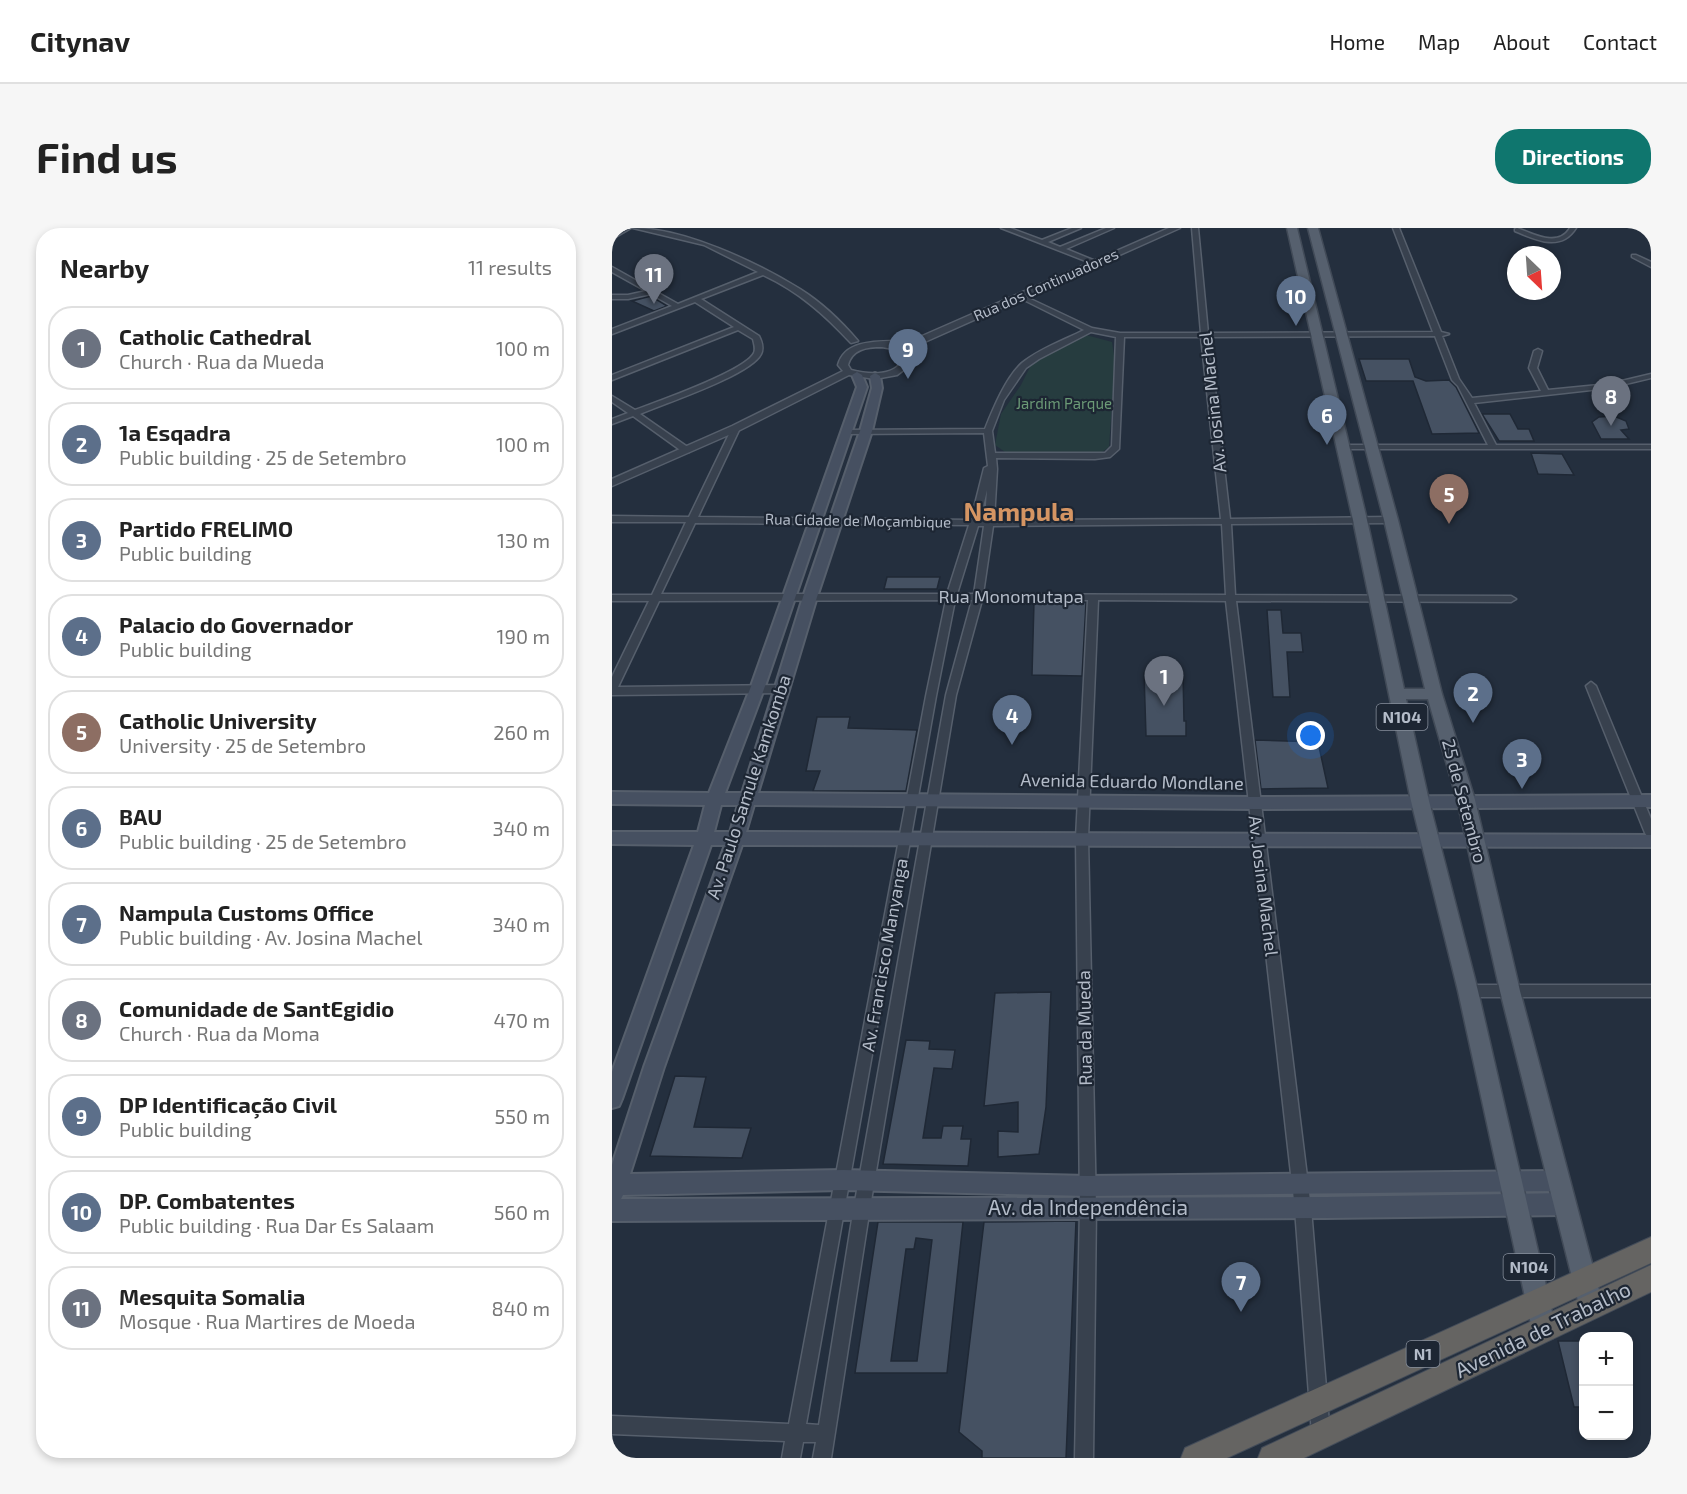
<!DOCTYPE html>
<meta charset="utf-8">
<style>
:root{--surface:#fff;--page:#f6f6f6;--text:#222;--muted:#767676;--line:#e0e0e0;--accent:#0f766e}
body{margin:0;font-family:"Exo 2",sans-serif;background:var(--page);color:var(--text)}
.controls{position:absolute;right:18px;bottom:18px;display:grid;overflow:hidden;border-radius:12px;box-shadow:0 3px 9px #0003}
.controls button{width:54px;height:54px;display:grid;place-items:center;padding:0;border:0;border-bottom:2px solid var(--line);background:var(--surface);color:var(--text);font:30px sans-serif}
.compass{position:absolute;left:895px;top:18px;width:54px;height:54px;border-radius:50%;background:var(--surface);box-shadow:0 3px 9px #0003;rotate:155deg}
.you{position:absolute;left:699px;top:508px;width:21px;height:21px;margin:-15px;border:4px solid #fff;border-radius:50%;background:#1a73e8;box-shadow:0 0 0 9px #1a73e833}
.badge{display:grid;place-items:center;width:39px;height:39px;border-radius:50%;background:var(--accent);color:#fff;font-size:20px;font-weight:700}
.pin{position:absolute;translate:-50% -50px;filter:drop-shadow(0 2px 3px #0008)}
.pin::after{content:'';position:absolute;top:32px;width:21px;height:18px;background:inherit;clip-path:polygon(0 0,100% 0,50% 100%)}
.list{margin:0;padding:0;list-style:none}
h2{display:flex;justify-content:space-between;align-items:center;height:78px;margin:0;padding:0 24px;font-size:26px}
h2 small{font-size:20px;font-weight:400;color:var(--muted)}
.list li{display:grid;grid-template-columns:39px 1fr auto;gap:18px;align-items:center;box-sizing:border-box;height:84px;margin:0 12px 12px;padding:0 12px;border:2px solid var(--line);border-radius:24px}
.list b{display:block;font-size:22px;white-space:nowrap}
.list p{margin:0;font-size:20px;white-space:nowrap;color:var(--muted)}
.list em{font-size:20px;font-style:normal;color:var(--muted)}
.map{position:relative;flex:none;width:1039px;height:1230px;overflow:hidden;border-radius:24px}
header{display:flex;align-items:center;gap:36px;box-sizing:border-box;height:84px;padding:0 30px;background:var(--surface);border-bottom:2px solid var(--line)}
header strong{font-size:28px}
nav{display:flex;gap:33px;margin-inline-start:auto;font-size:21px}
.intro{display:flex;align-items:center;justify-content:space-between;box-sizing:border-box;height:144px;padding:0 36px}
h1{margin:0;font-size:42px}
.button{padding:15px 27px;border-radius:24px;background:var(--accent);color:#fff;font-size:21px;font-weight:700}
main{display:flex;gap:36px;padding:0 36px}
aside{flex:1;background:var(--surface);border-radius:24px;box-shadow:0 3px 9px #0003}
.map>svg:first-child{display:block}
.green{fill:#263c3f}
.building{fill:#455162;stroke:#1f2835;stroke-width:1.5;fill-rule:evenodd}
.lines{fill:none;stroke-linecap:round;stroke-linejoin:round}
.minor-casing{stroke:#565f6c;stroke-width:3}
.tertiary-casing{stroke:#565f6c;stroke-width:3}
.secondary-casing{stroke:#565f6c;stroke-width:4}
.primary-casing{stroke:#414a57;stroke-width:3}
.trunk-casing{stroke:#434c59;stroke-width:2}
.minor{fill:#38414e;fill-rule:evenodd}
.tertiary{fill:#38414e;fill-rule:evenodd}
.secondary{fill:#465061;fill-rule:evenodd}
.primary{fill:#56606e;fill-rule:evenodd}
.trunk{fill:#656462;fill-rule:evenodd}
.labels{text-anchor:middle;stroke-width:4.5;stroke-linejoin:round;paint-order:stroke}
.far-street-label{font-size:15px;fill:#b4bcc9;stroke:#1d2633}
.far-park-label{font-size:15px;fill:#6b9a76;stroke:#1d2633}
.shield{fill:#1d2633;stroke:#878f9c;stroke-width:1.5}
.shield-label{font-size:16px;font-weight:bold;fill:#b4bcc9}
.street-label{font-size:18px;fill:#b4bcc9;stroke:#1d2633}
.near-street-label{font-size:21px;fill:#b4bcc9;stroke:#1d2633}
.far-town-label{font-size:26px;font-weight:bold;fill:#d59563;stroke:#1d2633}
</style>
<header>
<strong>Citynav</strong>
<nav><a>Home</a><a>Map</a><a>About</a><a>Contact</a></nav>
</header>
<div class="intro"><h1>Find us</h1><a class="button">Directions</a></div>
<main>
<aside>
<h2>Nearby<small>11 results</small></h2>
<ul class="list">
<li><span class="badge" style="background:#6b7280">1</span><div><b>Catholic Cathedral</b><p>Church · Rua da Mueda</p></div><em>100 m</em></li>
<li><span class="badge" style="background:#5c6f8a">2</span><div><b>1a Esqadra</b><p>Public building · 25 de Setembro</p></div><em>100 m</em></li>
<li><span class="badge" style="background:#5c6f8a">3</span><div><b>Partido FRELIMO</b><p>Public building</p></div><em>130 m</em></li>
<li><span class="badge" style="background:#5c6f8a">4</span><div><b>Palacio do Governador</b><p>Public building</p></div><em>190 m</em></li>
<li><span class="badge" style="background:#8d6e63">5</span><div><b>Catholic University</b><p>University · 25 de Setembro</p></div><em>260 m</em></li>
<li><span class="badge" style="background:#5c6f8a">6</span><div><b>BAU</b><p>Public building · 25 de Setembro</p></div><em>340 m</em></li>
<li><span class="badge" style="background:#5c6f8a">7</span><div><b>Nampula Customs Office</b><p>Public building · Av. Josina Machel</p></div><em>340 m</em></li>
<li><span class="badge" style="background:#6b7280">8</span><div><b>Comunidade de SantEgidio</b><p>Church · Rua da Moma</p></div><em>470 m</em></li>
<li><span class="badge" style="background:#5c6f8a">9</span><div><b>DP Identificação Civil</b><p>Public building</p></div><em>550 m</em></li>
<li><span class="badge" style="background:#5c6f8a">10</span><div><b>DP. Combatentes</b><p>Public building · Rua Dar Es Salaam</p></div><em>560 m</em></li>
<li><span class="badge" style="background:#6b7280">11</span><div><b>Mesquita Somalia</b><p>Mosque · Rua Martires de Moeda</p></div><em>840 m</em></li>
</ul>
</aside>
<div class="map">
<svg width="1039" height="1230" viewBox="0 0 1039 1230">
<rect width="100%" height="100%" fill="#242f3e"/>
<!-- green -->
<path class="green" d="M474,107l26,7 3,20 -6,85 -8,6 -31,1 -65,-2 -10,-7 6,-31 20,-29 11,-22z"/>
<!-- building -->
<g class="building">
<path d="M39,68l16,10 -13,5 -22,-10z"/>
<path d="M747,131h50l6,18 11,4 23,-1 7,7 23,46 -47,1 -19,-53h-47z"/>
<path d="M870,186h28l8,15h11l5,12h-35z"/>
<path d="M1002,188l12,5 3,8 -8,1 8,9h-28l-9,-17 7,-5z"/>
<path d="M919,225l31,1 12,21 -36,-1z"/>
<path d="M275,349h53l-3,12h-53z"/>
<path d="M422,374h52l-4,74 -50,-1z"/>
<path d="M655,382h14l2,23h18l2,19h-16l3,45h-17z"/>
<path d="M532,445h39l1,48h2v15h-40z"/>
<path d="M205,489h33l-2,11 69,2 -11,61h-93l7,-20h-14z"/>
<path d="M643,512l63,2 10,46 -67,1z"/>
<path d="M439,764l-5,115 -7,47 -41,3v-26l20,1v-30l-34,4 11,-113z"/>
<path d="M294,812l24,1 -1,8 26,1 -3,19 -18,-1 -11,70h18l2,-12h20l-2,13h10l-3,27 -85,-2z"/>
<path d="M63,848l31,1 -12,50 57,1 -9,30 -92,-2z"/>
<path d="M464,993l-10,237h-84v-7l-23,-19 25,-210z"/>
<path d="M266,994h85l-16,151h-92zM304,1010l16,2 -15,121h-26l15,-112h8z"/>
<path d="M946,1113h23l3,9v57h-10z"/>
</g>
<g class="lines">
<!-- minor casing -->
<g class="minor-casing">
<g id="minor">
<path d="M11,0h8l-19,11v-5z"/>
<path d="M21,0c51,0 123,34 167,61 21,13 42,33 58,52l-7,2c-27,-29 -52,-51 -88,-68l-62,24 58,37c3,6 5,12 2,18 -10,21 -98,50 -121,60l49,34v4h-6l-50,-36 -21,8v-5l16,-6 -16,-11v-6l23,14c22,-8 110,-39 119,-57 2,-5 0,-9 -1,-14l-15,-9 -126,50v-5l122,-48 -39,-25 -83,32v-5l60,-23 -21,-12 -23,5h-16v-4h16l18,-4 -34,-19v-5l66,37 80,-32 -54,-27z"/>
<path d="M389,0h9l32,12 30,-12h9l-33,14 12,5 46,-19h8l-48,21 32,13 1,1 -3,2z"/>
<path d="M580,0h6l10,105 225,-1 -40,-104h6l42,104 8,2 -7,2 17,43 13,19 69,-7 -12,-23 5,-17 4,-2 4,2 -5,17 11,22 61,-6 42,-10v4l-42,10 -135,15 22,42h155v4h-311v-4h148l-30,-59 -6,-6 -17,-44 -226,1 21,182 161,-2 4,3 -4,3 -160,1 4,71 276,1 5,3 -5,3 -275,-1 75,608 19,226 -3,6 -6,3 -6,-3 -3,-6 -17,-226 -69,-608 -128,-1 -10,238 8,370 -3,250h-18l5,-250 -4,-370 12,-238h-106l-26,95 -86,512 -39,251h-18l3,-16h-13l-3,16h-18l3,-17 -173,-7v-18l177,8 137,-728 20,-96 -287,1 -41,86 163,-2 5,4 -5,4 -169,2v-18l37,-76h-37v-6h40l34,-73h-74v-6l77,1 43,-89 4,-2 4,2 -42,89 273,3 13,-52 4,-2 -4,-33 -138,1 -4,-2 1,-2 142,-1c8,-20 21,-52 37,-66 17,-14 42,-23 62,-33l-66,-33v-2h4l70,33 28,5h81zM479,104l25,5 -4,109 -7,7h-110l-3,-22 12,-31 22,-32 13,-9zM512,109h77l20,182 -227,1 3,-51 -1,-11 99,1 15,-2 9,-8zM375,262l-2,30h-5zM83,295l274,2 -22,69h-286zM610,296l4,71 -243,-1 10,-68zM366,298h6l-10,68h-17zM343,372h17l-26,95 -92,512 -35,218 -13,-1 130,-728z"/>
<path d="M905,0c17,6 41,20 53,0h6c-15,24 -40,12 -61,3v-2z"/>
<path d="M1020,27h4l15,7v5l-19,-10z"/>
<path d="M979,454l5,4 55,133v19l-4,-2 -2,-3 -59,-147z"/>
<path d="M856,757h183v12h-183l-5,-2 -2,-4 2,-4z"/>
</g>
</g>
<!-- tertiary casing -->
<g class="tertiary-casing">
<path id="tertiary" d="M557,0h11l-262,117 -15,2 12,8 -5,10 -13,10 -22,4 -26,-4 -109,55 -128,56v-7l120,-53 111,-55 -5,-6c8,-30 51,-22 75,-25zM270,119l11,2 12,7c-8,21 -35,19 -54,14l-3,-5c4,-16 19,-18 34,-18z"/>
</g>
<!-- secondary casing -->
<g class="secondary-casing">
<path id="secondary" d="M245,144l5,3 5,12 -103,302 -39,104h17l61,-196 57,-166 12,-43 -2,-12 5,-3 5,3 2,12 -10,43 -55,166 -59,196 495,4 398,-2v12l-398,2 -499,-4 -8,27 905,3v12l-909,-2 -78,222 -34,107 213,-4 245,6 470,-5 7,3 3,7 -3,7 -7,3 -470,5 -245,-6 -220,5 -2,4 705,-2 238,-4 7,4 4,7 -4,7 -7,4 -238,3 -714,3v-56l32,-98 81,-222h-14l-89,254 -3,7 -7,2v-36l82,-227 -82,-1v-12h86l7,-27 -93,-1v-12l97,1 41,-104 107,-302 -5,-12zM109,577h17l-8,27h-16z"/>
</g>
<!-- primary casing -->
<g class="primary-casing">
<path id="primary" d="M675,0h10l70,292 37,169h21l-41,-169 -76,-292h10l80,292 44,174 33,106 45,191 83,314 -3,9 -9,3 -9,-3 -3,-9 -79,-314 -43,-191 -29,-101h-22l23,102 49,190 78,338 -3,9 -9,3 -9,-3 -3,-9 -74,-338 -47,-190 -58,-281z"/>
</g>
<!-- trunk casing -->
<g class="trunk-casing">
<g id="trunk">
<path d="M1039,1009v26l-424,195h-46l4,-10z"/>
<path d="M1039,1037v27l-347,166h-46l4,-10z"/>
</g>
</g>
<!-- minor -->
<use href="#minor" class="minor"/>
<!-- tertiary -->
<use href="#tertiary" class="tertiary"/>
<!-- secondary -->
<use href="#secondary" class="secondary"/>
<!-- primary -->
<use href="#primary" class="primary"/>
<!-- trunk -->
<use href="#trunk" class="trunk"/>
</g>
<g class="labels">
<!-- far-street labels -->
<g class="far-street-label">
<text transform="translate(434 57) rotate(-24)" y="5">Rua dos Continuadores</text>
<text transform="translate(246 293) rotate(1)" y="5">Rua Cidade de Moçambique</text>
</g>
<!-- far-park labels -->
<g class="far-park-label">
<text x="452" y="181">Jardim Parque</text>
</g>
<!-- shield labels -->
<g class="shield">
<rect x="764.5" y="476" width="51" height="26" rx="4.5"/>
<rect x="891.5" y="1026" width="51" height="26" rx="4.5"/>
<rect x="794.5" y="1113" width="33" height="26" rx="4.5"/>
</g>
<g class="shield-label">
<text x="790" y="495">N104</text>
<text x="917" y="1045">N104</text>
<text x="811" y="1132">N1</text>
</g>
<!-- street labels -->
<g class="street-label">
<text transform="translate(601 174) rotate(-96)" y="6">Av. Josina Machel</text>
<text x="399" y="375">Rua Monomutapa</text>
<text transform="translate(520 554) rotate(1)" y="6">Avenida Eduardo Mondlane</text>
<text transform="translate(137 559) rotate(-72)" y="6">Av. Paulo Samule Kamkomba</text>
<text transform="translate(852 573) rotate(75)" y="6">25 de Setembro</text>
<text transform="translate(651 658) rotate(83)" y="6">Av. Josina Machel</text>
<text transform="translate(273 727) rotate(-80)" y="6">Av. Francisco Manyanga</text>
<text transform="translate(473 800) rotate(-91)" y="6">Rua da Mueda</text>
</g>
<!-- near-street labels -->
<g class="near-street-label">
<text x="476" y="987">Av. da Independência</text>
<text transform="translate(931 1102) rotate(-26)" y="7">Avenida de Trabalho</text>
</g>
<!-- far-town labels -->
<g class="far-town-label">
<text x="407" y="293">Nampula</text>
</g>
</g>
</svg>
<div class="controls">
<button>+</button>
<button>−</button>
</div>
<svg class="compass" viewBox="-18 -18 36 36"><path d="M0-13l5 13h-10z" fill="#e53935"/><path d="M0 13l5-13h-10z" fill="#767676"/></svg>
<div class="you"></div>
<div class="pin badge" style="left:552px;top:478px;background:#6b7280">1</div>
<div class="pin badge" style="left:861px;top:495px;background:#5c6f8a">2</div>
<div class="pin badge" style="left:910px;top:561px;background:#5c6f8a">3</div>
<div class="pin badge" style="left:400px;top:517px;background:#5c6f8a">4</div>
<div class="pin badge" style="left:837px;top:296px;background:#8d6e63">5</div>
<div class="pin badge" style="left:715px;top:217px;background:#5c6f8a">6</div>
<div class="pin badge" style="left:629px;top:1084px;background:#5c6f8a">7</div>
<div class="pin badge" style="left:999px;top:198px;background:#6b7280">8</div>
<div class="pin badge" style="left:296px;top:151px;background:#5c6f8a">9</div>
<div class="pin badge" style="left:684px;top:98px;background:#5c6f8a">10</div>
<div class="pin badge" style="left:42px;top:76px;background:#6b7280">11</div>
</div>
</main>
